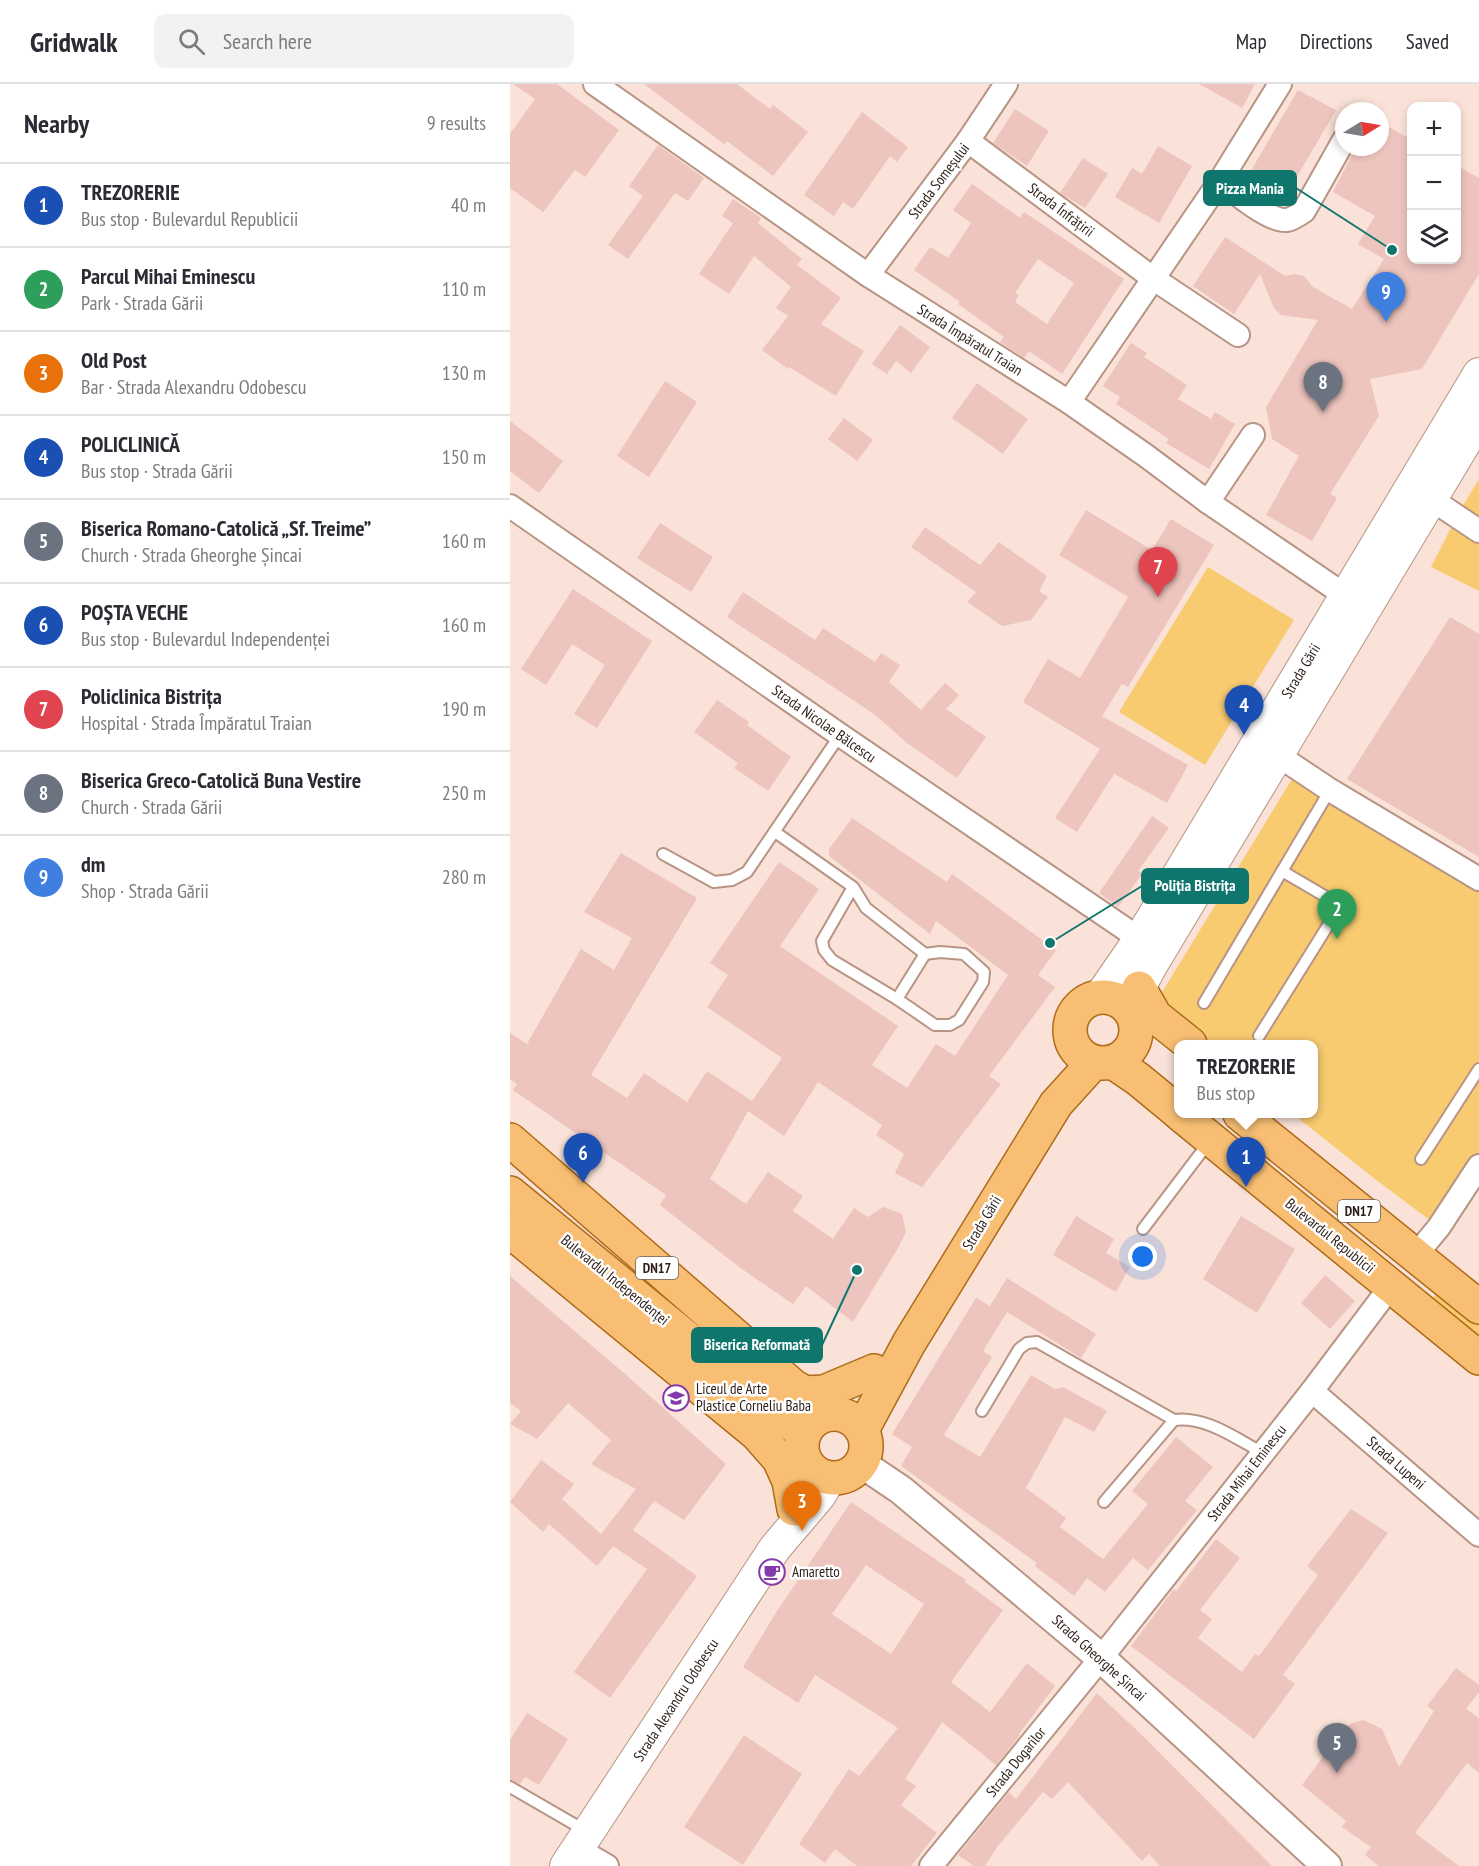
<!DOCTYPE html>
<meta charset="utf-8">
<style>
:root{--surface:#fff;--page:#f2f2f3;--text:#2b2b33;--muted:#7c7c81;--line:#e1e1e2;--accent:#1a73e8}
body{margin:0;font-family:"PT Sans Narrow",sans-serif;background:var(--page);color:var(--text)}
.controls{position:absolute;right:18px;top:18px;display:grid;overflow:hidden;border-radius:12px;box-shadow:0 3px 9px #0003}
.controls button{width:54px;height:54px;display:grid;place-items:center;padding:0;border:0;border-bottom:2px solid var(--line);background:var(--surface);color:var(--text);font:30px sans-serif}
.compass{position:absolute;left:825px;top:18px;width:54px;height:54px;border-radius:50%;background:var(--surface);box-shadow:0 3px 9px #0003;rotate:79deg}
.you{position:absolute;left:633px;top:1173px;width:21px;height:21px;margin:-15px;border:4px solid #fff;border-radius:50%;background:#1a73e8;box-shadow:0 0 0 9px #1a73e833}
.badge{display:grid;place-items:center;width:39px;height:39px;border-radius:50%;background:var(--accent);color:#fff;font-size:20px;font-weight:700}
.pin{position:absolute;translate:-50% -50px;filter:drop-shadow(0 2px 3px #0008)}
.pin::after{content:'';position:absolute;top:32px;width:21px;height:18px;background:inherit;clip-path:polygon(0 0,100% 0,50% 100%)}
.popup{position:absolute;left:664px;top:956px;width:144px;height:78px;box-sizing:border-box;display:grid;place-content:center;border-radius:12px;background:var(--surface);filter:drop-shadow(0 2px 4px #0005);font-size:20px;white-space:nowrap;color:var(--muted)}
.popup b{font-size:22px;color:var(--text)}
.popup::after{content:'';position:absolute;left:50%;top:100%;margin-left:-12px;border:12px solid transparent;border-top-color:var(--surface)}
.list{margin:0;padding:0;list-style:none}
h2{display:flex;justify-content:space-between;align-items:center;height:78px;margin:0;padding:0 24px;font-size:26px}
h2 small{font-size:20px;font-weight:400;color:var(--muted)}
.list li{display:grid;grid-template-columns:39px 1fr auto;gap:18px;align-items:center;box-sizing:border-box;height:84px;padding:0 24px;border-top:2px solid var(--line)}
.list b{display:block;font-size:22px;white-space:nowrap}
.list p{margin:0;font-size:20px;white-space:nowrap;color:var(--muted)}
.list em{font-size:20px;font-style:normal;color:var(--muted)}
.icon{flex:none;width:33px;height:33px;fill:none;stroke:currentColor;stroke-width:2;stroke-linecap:round;stroke-linejoin:round}
.map{position:relative;flex:none;width:969px;height:1782px;overflow:hidden}
header{display:flex;align-items:center;gap:36px;box-sizing:border-box;height:84px;padding:0 30px;background:var(--surface);border-bottom:2px solid var(--line)}
header strong{font-size:28px}
nav{display:flex;gap:33px;margin-inline-start:auto;font-size:21px}
.search{width:420px;height:54px;background:var(--page);display:flex;align-items:center;gap:15px;box-sizing:border-box;padding:0 21px;border-radius:12px;color:var(--muted);font-size:22px}
main{display:flex}
aside{flex:1;background:var(--surface)}
.map>svg:first-child{display:block}
.green{fill:#f8cb71}
.building{fill:#edc4be;fill-rule:evenodd}
.lines{fill:none;stroke-linecap:round;stroke-linejoin:round}
.service-casing{stroke:#b79483;stroke-width:14}
.minor-casing{stroke:#b79483;stroke-width:26}
.tertiary-casing{stroke:#b79483;stroke-width:32}
.secondary-casing{stroke:#b79483;stroke-width:34}
.primary-casing{stroke:#ae6b18;stroke-width:36}
.service{stroke:#fff;stroke-width:10}
.minor{stroke:#fff;stroke-width:22}
.tertiary{stroke:#fff;stroke-width:28}
.secondary{stroke:#fff;stroke-width:32}
.primary{stroke:#f8bf74;stroke-width:33}
.labels{text-anchor:middle;stroke-width:5;stroke-linejoin:round;paint-order:stroke}
.shield{fill:#fff;stroke:#6b625d;stroke-width:1.5}
.shield-label{font-size:14px;font-weight:bold;fill:#2c1e18}
.street-label{font-size:15px;fill:#2c1e18;stroke:#fff}
.poi-label{font-size:15px;fill:#2c1e18;stroke:#fff;text-anchor:start}
.leader{fill:none;stroke:#0f766e;stroke-width:2}
.callout-dot{fill:#0f766e;stroke:#fff;stroke-width:2}
.callout{fill:#0f766e;stroke:#0f766e;stroke-width:2}
.callout-label{font-size:16px;text-anchor:middle;font-weight:bold;fill:#fff}
</style>
<header>
<strong>Gridwalk</strong>
<div class="search"><svg class="icon" aria-label="search" viewBox="0 0 24 24"><circle cx="10" cy="10" r="6"/><path d="M15 15l6 6"/></svg>Search here</div>
<nav><a>Map</a><a>Directions</a><a>Saved</a></nav>
</header>
<main>
<aside>
<h2>Nearby<small>9 results</small></h2>
<ul class="list">
<li><span class="badge" style="background:#1a4fb4">1</span><div><b>TREZORERIE</b><p>Bus stop · Bulevardul Republicii</p></div><em>40 m</em></li>
<li><span class="badge" style="background:#2e9e5b">2</span><div><b>Parcul Mihai Eminescu</b><p>Park · Strada Gării</p></div><em>110 m</em></li>
<li><span class="badge" style="background:#e8710a">3</span><div><b>Old Post</b><p>Bar · Strada Alexandru Odobescu</p></div><em>130 m</em></li>
<li><span class="badge" style="background:#1a4fb4">4</span><div><b>POLICLINICĂ</b><p>Bus stop · Strada Gării</p></div><em>150 m</em></li>
<li><span class="badge" style="background:#6b7280">5</span><div><b>Biserica Romano-Catolică „Sf. Treime”</b><p>Church · Strada Gheorghe Șincai</p></div><em>160 m</em></li>
<li><span class="badge" style="background:#1a4fb4">6</span><div><b>POȘTA VECHE</b><p>Bus stop · Bulevardul Independenței</p></div><em>160 m</em></li>
<li><span class="badge" style="background:#e0444e">7</span><div><b>Policlinica Bistrița</b><p>Hospital · Strada Împăratul Traian</p></div><em>190 m</em></li>
<li><span class="badge" style="background:#6b7280">8</span><div><b>Biserica Greco-Catolică Buna Vestire</b><p>Church · Strada Gării</p></div><em>250 m</em></li>
<li><span class="badge" style="background:#3f7fe0">9</span><div><b>dm</b><p>Shop · Strada Gării</p></div><em>280 m</em></li>
</ul>
</aside>
<div class="map">
<svg width="969" height="1782" viewBox="0 0 969 1782">
<rect width="100%" height="100%" fill="#fae2d8"/>
<!-- green -->
<g class="green">
<path d="M969,395v112l-48,-24 28,-55z"/>
<path d="M698,483l86,53 -89,145 -86,-53z"/>
<path d="M788,685l181,110v287l-40,61 -68,-51 -78,-62h21v-70h-103l-53,-45z"/>
<path d="M932,1204l37,29v27l-51,-41z"/>
</g>
<!-- building -->
<g class="building">
<path d="M3,0h44l62,46 -34,47 -10,-7 -32,42 -33,-24v-54l25,-35z"/>
<path d="M134,0h93l33,25 3,-4 35,27 -35,44 -46,-35 -3,3z"/>
<path d="M689,0h56l-13,24z"/>
<path d="M788,6l38,20 -51,87 -36,-23z"/>
<path d="M505,25l34,22 -22,35 -34,-23z"/>
<path d="M352,28l46,35 -11,15 -7,-6 -37,53 -10,-7 -9,14 -30,-21z"/>
<path d="M870,38l32,18v120h44v-95l23,13v96l-57,95 -52,10 9,37 -49,78 7,4 -25,43 -46,-26 33,-59 -27,-17 -6,-32 52,-87 -37,-5 -7,-7 -14,-34 -26,40 -41,-28 32,-49 60,39 9,-2 10,2 9,11 39,22 32,-50 -26,-15 17,-28 -42,-24 23,-45h24z"/>
<path d="M148,61l46,33 -16,23 -13,-8 -47,66 -20,-14 35,-49 -14,-10z"/>
<path d="M648,62l34,20 -33,57 -44,-26 17,-29 10,6z"/>
<path d="M573,74l25,16 -23,34 -25,-15z"/>
<path d="M462,100l48,34 4,-6 100,67 -62,95 -33,-23 -5,7 -24,-16 4,-5 -46,-33 2,-2 -46,-32 16,-23 18,11 23,-35 -18,-13zM528,175l36,24 -27,41 -32,-22 4,-7 -4,-2z"/>
<path d="M223,115l28,19 -3,5 44,36 -5,6 44,33 -20,26 43,27 -28,45 -47,-29 -1,2 -26,-19 26,-34 -12,-8 15,-21 -37,-31 -25,38 -30,-20 34,-51 -11,-7z"/>
<path d="M390,241l30,22 -19,26 -15,-12 -9,13 -15,-10z"/>
<path d="M621,259l16,10 -3,4 43,28 -9,14 33,20 4,-7 20,12 -26,45 -43,-26 3,-4 -53,-35 4,-7 -17,-11z"/>
<path d="M155,297l32,21 -48,75 -32,-21z"/>
<path d="M467,299l51,36 -25,35 -51,-36z"/>
<path d="M334,334l29,22 -16,21 -29,-22z"/>
<path d="M0,337l53,40 -24,32 -29,-22z"/>
<path d="M576,426l66,40 19,-31 43,26 -86,142 -6,-3 -20,32 86,49 -21,38 -53,-29 -37,58 -22,-14 45,-69 -77,-47 25,-43 32,19 48,-81 -69,-42z"/>
<path d="M150,439l53,34 -22,35 -54,-34z"/>
<path d="M415,443l55,38 19,-23 48,34 -8,15 9,6 -17,23 -29,6 -35,-24 9,-10 -65,-45z"/>
<path d="M63,505l79,52 -55,87 -23,-14 31,-49 -33,-21 -26,41 -25,-16z"/>
<path d="M233,508l72,48 8,-12 52,34 6,-9 19,12 -11,17 32,28 24,-27 14,12 -13,14 40,28 -29,41 -50,-35 -33,-29 -147,-97z"/>
<path d="M940,533l29,17v223l-132,-78z"/>
<path d="M207,616l32,22 -2,3 44,32 -23,34 -34,-23 4,-5 -44,-31z"/>
<path d="M642,732l17,12 -31,43 4,3 -24,33 -19,-14z"/>
<path d="M342,734l95,64 5,-8 104,76 -18,25 17,12 -66,89 12,8 -79,103 -27,-14 9,-19 -28,-19 6,-10 -64,-43 -34,54 -36,-25 -38,68 36,25 22,-32 35,24 -10,15 40,28 21,-31 14,9 15,-10 19,7 4,18 -8,16 -45,74 -47,-36 -13,18 -54,-37 -79,-62 6,-10 -153,-105 4,-6 -7,-5v-46l17,11 54,-95 33,21 18,-32 -48,-26 37,-59 76,45 -106,177 36,23 17,-25 43,29 20,-31 45,30 30,-43 -75,-51 21,-32 -18,-12 69,-101 40,27 -39,57 118,80 -26,39 35,23 29,-44 19,12 53,-81 -72,-54 -6,13 -101,-78v-7z"/>
<path d="M566,1132l38,23 -8,14 24,14 -14,25 -63,-37z"/>
<path d="M731,1132l54,33 -38,64 -54,-34z"/>
<path d="M815,1191l30,26 -25,28 -29,-26z"/>
<path d="M0,1192l115,98 101,90 -42,56 -30,-19 -21,29 64,46 -87,122 -36,-26 73,-103 -34,-23 -16,20 -48,-42 -6,8 -33,-30 31,-42 33,24 -12,15 39,35 35,-45 -45,-25 20,-24 -43,-37 -31,36 -27,-15 11,-13 -11,-8z"/>
<path d="M497,1194l89,56 -15,24 -74,-46 -24,39 9,6 -48,78 36,22 51,-82 24,14 8,-2 44,24 -13,21 -29,-15 -39,71 40,30 -6,9 43,32 45,-55 -16,-13 44,-54 37,30 -28,34 12,9 -49,60 -15,-12 -28,34 -18,-14 -13,18 -39,-30 2,-3 -136,-97 11,-19 -20,-13 84,-136 14,8z"/>
<path d="M341,1418l115,78 -1,2 38,28 -52,72 39,30 37,-49 28,23 -36,48 1,1 -24,30 -54,-43 -37,57 11,7 -15,19 36,28 -26,33h-54l-22,-17 -10,14 -26,-19 50,-75 10,7 39,-48 -83,-53 -17,28 -55,-36 34,-56zM356,1481l58,39 -33,50 -59,-40z"/>
<path d="M841,1425l37,24 -105,142 12,9 -41,55 -123,-93 43,-57 2,2 40,-52 24,19 -40,52 12,9 -14,19 44,34 13,-18 4,2 59,-81 -11,-9z"/>
<path d="M946,1584l23,17v7l-13,17 13,9v55l-12,-10 -52,70 44,33h-80l-14,-11 6,-8 -29,-20 4,-6 -44,-36 40,-54 10,-8 11,-3 19,9 17,38 35,-56 -7,-5z"/>
<path d="M587,1609l46,43 129,130h-112l-11,-12 -7,7 -74,-79 -16,17 -9,-7 -46,55 -12,19h-11l-16,-11 51,-63 7,7z"/>
<path d="M17,1629l41,26 -29,46 -14,-8 -5,7 -10,-4v-40z"/>
<path d="M234,1651l58,39 -59,91 -59,-38z"/>
</g>
<g class="lines">
<!-- service casing -->
<g class="service-casing">
<g id="service">
<path d="M265,748l78,55 13,21 59,46 -28,45 -65,-39 -8,-10 -2,-9 31,-54"/>
<path d="M153,770l51,28 18,-2 15,-8 93,-137"/>
<path d="M387,915l38,26h15l9,-5 24,-38 1,-10 -20,-18 -24,-2 -15,2"/>
<path d="M694,919l126,-213"/>
<path d="M749,952l73,-117 1,-10 -5,-11 -46,-27"/>
<path d="M911,1075l58,-90"/>
<path d="M633,1145l66,-87"/>
<path d="M472,1327l37,-62 8,-6 10,-1 137,78c32,-4 61,18 89,33"/>
<path d="M594,1418l70,-82"/>
<path d="M0,1703l76,44"/>
</g>
</g>
<!-- minor casing -->
<g class="minor-casing">
<g id="minor">
<path d="M85,0l273,191 201,127 76,53 63,47 138,94"/>
<path d="M458,57l186,138 84,56"/>
<path d="M710,97c15,11 49,41 67,39 6,-1 11,-5 17,-9l40,-71"/>
<path d="M358,191l100,-134 38,-57"/>
<path d="M559,318l151,-221 60,-97"/>
<path d="M921,415l48,32"/>
<path d="M698,418l45,-67"/>
<path d="M0,422l330,229 300,204"/>
<path d="M769,672l51,34 149,89"/>
<path d="M905,1172l24,-29 40,-61"/>
<path d="M802,1307l167,144"/>
<path d="M68,1765l29,17"/>
<path d="M421,1782l170,-208 211,-267 79,-105"/>
</g>
</g>
<!-- tertiary casing -->
<g class="tertiary-casing">
<path id="tertiary" d="M351,1379l40,27 200,168 226,208"/>
</g>
<!-- secondary casing -->
<g class="secondary-casing">
<g id="secondary">
<path d="M590,913l40,-58 339,-565"/>
<path d="M621,928l8,-24 13,-24 327,-545"/>
<path d="M56,1782l209,-318 45,-53 10,-17"/>
</g>
</g>
<!-- primary casing -->
<g class="primary-casing">
<g id="primary">
<path d="M629,904l16,28 35,28"/>
<circle cx="593" cy="946" r="33"/>
<path d="M603,978l25,17 40,33"/>
<path d="M670,1030l299,244"/>
<path d="M730,1030l239,193"/>
<path d="M0,1056l283,246 12,7 25,21"/>
<path d="M0,1109l294,241"/>
<path d="M0,1147l247,203 22,25 10,22 5,28"/>
<path d="M295,1309l19,-1 50,-21"/>
<circle cx="324" cy="1362" r="32"/>
<path d="M352,1346l47,-87 147,-239 38,-42"/>
</g>
</g>
<!-- service -->
<use href="#service" class="service"/>
<!-- minor -->
<use href="#minor" class="minor"/>
<!-- tertiary -->
<use href="#tertiary" class="tertiary"/>
<!-- secondary -->
<use href="#secondary" class="secondary"/>
<!-- primary -->
<use href="#primary" class="primary"/>
</g>
<!-- icons -->
<defs>
<g id="university-ring" transform="scale(1.35)"><circle r="9.5" fill="#fff" stroke="#853aab" stroke-width="1.5"/><path d="M0-5L7-2L0 1L-7-2ZM-4 1L0 2.5L4 1V4Q0 6-4 4Z" fill="#853aab"/></g>
<g id="cafe-ring" transform="scale(1.35)"><circle r="9.5" fill="#fff" stroke="#853aab" stroke-width="1.5"/><path d="M-5.5-4.5H6V0H3Q3 3.5 0 3.5H-2.5Q-5.5 3.5-5.5 0ZM3-3.2v2h1.7v-2ZM-6 4.5H4V6H-6Z" fill="#853aab"/></g>
</defs>
<g fill-rule="evenodd">
<use href="#university-ring" x="166" y="1314"/>
<use href="#cafe-ring" x="262" y="1488"/>
</g>
<g class="labels">
<!-- shield labels -->
<g class="shield">
<rect x="828" y="1116" width="42" height="22" rx="4.5"/>
<rect x="126" y="1173" width="42" height="22" rx="4.5"/>
</g>
<g class="shield-label">
<text x="849" y="1132">DN17</text>
<text x="147" y="1189">DN17</text>
</g>
<!-- street labels -->
<g class="street-label">
<text transform="translate(429 97) rotate(-53)" y="5">Strada Someșului</text>
<text transform="translate(551 126) rotate(37)" y="5">Strada Înfrățirii</text>
<text transform="translate(460 256) rotate(32)" y="5">Strada Împăratul Traian</text>
<text transform="translate(791 587) rotate(-59)" y="5">Strada Gării</text>
<text transform="translate(314 640) rotate(35)" y="5">Strada Nicolae Bălcescu</text>
<text transform="translate(472 1139) rotate(-59)" y="5">Strada Gării</text>
<text transform="translate(820 1152) rotate(39)" y="5">Bulevardul Republicii</text>
<text transform="translate(105 1196) rotate(39)" y="5">Bulevardul Independenței</text>
<text transform="translate(886 1379) rotate(41)" y="5">Strada Lupeni</text>
<text transform="translate(737 1389) rotate(-52)" y="5">Strada Mihai Eminescu</text>
<text transform="translate(589 1574) rotate(42)" y="5">Strada Gheorghe Șincai</text>
<text transform="translate(166 1616) rotate(-57)" y="5">Strada Alexandru Odobescu</text>
<text transform="translate(506 1678) rotate(-51)" y="5">Strada Dogarilor</text>
</g>
<!-- poi labels -->
<g class="poi-label">
<text x="186" y="1310">Liceul de Arte<tspan x="186" dy="17">Plastice Corneliu Baba</tspan></text>
<text x="282" y="1493">Amaretto</text>
</g>
</g>
<!-- callouts -->
<path class="leader" d="M882 166L786 104M540 859L632 802M347 1186L312 1261"/>
<g class="callout-dot">
<circle cx="882" cy="166" r="6"/>
<circle cx="540" cy="859" r="6"/>
<circle cx="347" cy="1186" r="6"/>
</g>
<g class="callout">
<rect x="694" y="87" width="92" height="34" rx="6"/>
<rect x="632" y="785" width="106" height="34" rx="6"/>
<rect x="182" y="1244" width="130" height="34" rx="6"/>
</g>
<g class="callout-label">
<text x="740" y="110">Pizza Mania</text>
<text x="685" y="807">Poliția Bistrița</text>
<text x="247" y="1266">Biserica Reformată</text>
</g>
</svg>
<div class="controls">
<button>+</button>
<button>−</button>
<button><svg class="icon" aria-label="layers" viewBox="0 0 24 24"><path d="M12 4l9 5-9 5-9-5zM3 14l9 5 9-5"/></svg></button>
</div>
<svg class="compass" viewBox="-18 -18 36 36"><path d="M0-13l5 13h-10z" fill="#e53935"/><path d="M0 13l5-13h-10z" fill="#7c7c81"/></svg>
<div class="you"></div>
<div class="pin badge" style="left:736px;top:1103px;background:#1a4fb4">1</div>
<div class="popup"><b>TREZORERIE</b>Bus stop</div>
<div class="pin badge" style="left:827px;top:855px;background:#2e9e5b">2</div>
<div class="pin badge" style="left:292px;top:1447px;background:#e8710a">3</div>
<div class="pin badge" style="left:734px;top:651px;background:#1a4fb4">4</div>
<div class="pin badge" style="left:827px;top:1689px;background:#6b7280">5</div>
<div class="pin badge" style="left:73px;top:1099px;background:#1a4fb4">6</div>
<div class="pin badge" style="left:648px;top:513px;background:#e0444e">7</div>
<div class="pin badge" style="left:813px;top:328px;background:#6b7280">8</div>
<div class="pin badge" style="left:876px;top:238px;background:#3f7fe0">9</div>
</div>
</main>
